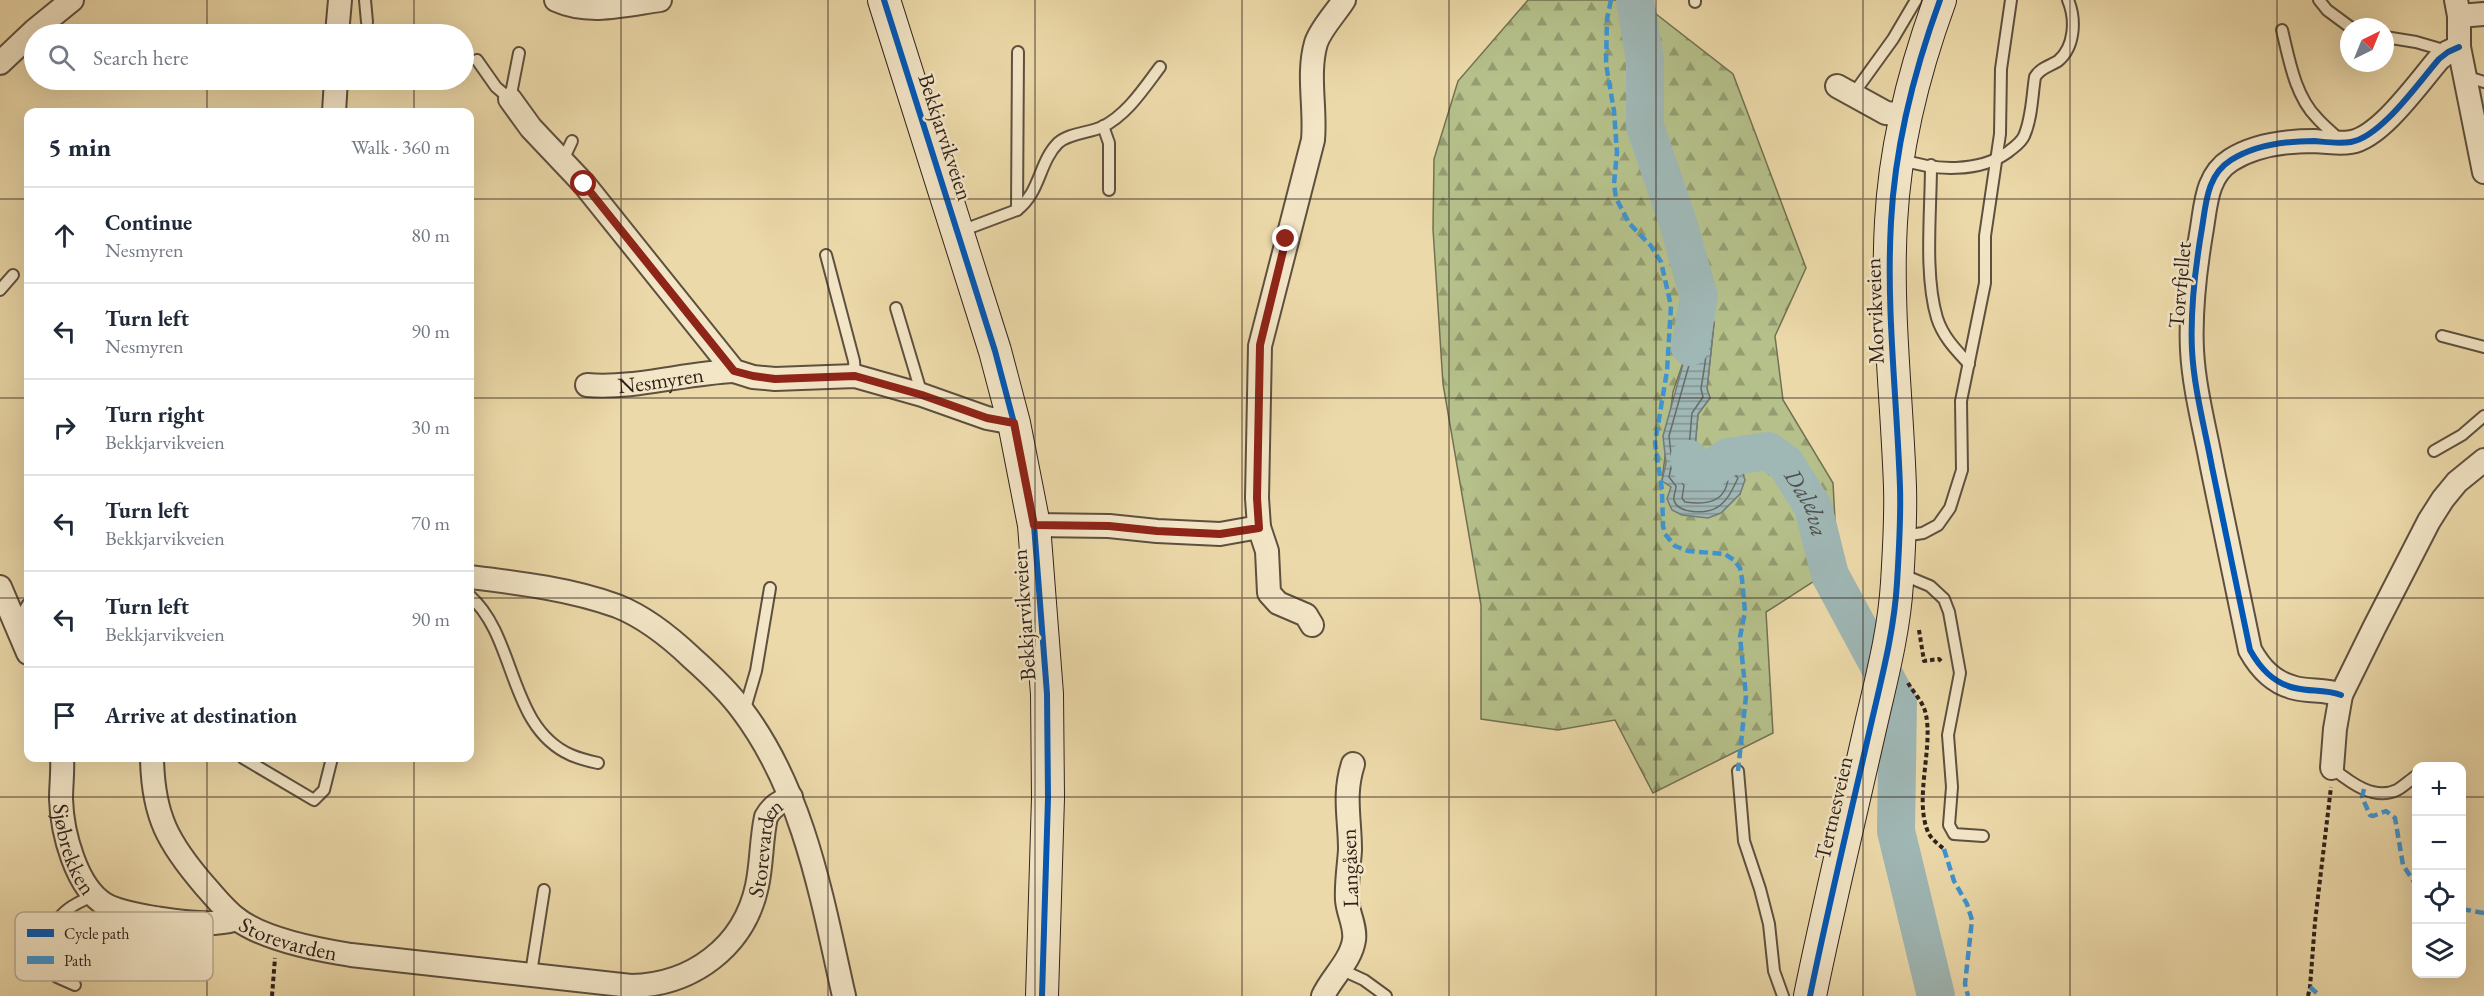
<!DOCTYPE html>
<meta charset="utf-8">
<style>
:root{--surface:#fff;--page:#f2f2f3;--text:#1f2937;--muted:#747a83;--line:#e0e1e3}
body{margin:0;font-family:"EB Garamond",serif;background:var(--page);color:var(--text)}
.controls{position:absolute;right:18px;bottom:18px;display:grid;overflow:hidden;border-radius:12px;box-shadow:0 6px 24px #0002}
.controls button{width:54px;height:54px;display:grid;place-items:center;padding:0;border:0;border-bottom:2px solid var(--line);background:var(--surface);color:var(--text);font:30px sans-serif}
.compass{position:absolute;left:2340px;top:18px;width:54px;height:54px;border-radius:50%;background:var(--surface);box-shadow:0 6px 24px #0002;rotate:43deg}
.stop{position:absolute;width:18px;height:18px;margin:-14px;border:4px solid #8f2418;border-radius:50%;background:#fff}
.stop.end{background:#8f2418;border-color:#fff;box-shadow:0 2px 6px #0008}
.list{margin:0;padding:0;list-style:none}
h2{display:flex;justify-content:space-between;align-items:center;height:78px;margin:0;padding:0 24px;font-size:26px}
h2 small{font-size:20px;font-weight:400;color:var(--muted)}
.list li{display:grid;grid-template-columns:39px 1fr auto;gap:18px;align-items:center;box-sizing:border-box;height:96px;padding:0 24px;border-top:2px solid var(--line)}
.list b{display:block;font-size:22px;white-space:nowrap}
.list p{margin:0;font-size:20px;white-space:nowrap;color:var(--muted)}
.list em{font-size:20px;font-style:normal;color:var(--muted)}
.icon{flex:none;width:33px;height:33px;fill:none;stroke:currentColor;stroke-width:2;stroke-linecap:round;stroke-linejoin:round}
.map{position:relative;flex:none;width:2484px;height:996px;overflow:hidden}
.search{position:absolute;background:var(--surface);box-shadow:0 6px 24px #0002;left:24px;top:24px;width:450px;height:66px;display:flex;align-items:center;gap:15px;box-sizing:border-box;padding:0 21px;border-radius:33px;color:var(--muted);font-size:22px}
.panel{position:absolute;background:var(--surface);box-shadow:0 6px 24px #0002;left:24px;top:108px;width:450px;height:654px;border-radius:12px}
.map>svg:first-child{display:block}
.forest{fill:url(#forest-firs);stroke:#727153;stroke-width:1.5;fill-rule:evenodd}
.water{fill:url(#water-rules);stroke:#727b78;stroke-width:1.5}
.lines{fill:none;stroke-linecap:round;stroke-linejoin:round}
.shore{stroke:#676c68;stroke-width:1.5}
.river{stroke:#9fb7b5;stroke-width:38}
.lane-casing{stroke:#5e503f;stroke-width:14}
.street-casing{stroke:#5e503f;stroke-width:26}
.secondary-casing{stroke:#2f221c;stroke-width:34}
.path{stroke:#2f221c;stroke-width:4;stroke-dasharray:4.5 3;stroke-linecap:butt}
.lane{stroke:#f3e6c7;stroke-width:10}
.street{stroke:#f3e6c7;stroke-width:22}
.secondary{stroke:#f3e6c7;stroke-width:32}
.quiet{stroke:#3d95d4;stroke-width:4.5;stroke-dasharray:9 4.5;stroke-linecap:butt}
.cycleway-casing{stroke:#f3e6c7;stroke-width:10}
.cycleway{stroke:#0057b8;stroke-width:6}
.route{stroke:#8f2418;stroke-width:8}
.grid{fill:none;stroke:#2f221c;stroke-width:1.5;stroke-opacity:0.55}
.labels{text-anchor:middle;stroke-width:5;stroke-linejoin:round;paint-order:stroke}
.street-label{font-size:22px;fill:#2f221c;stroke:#f3e6c7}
.water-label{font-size:24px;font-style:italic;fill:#514f4a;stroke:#f3e6c7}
.key{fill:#f3e6c7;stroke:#b8ab94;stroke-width:1.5}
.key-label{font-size:16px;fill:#2f221c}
</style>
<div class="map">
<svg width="2484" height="996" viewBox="0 0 2484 996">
<defs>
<pattern id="forest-firs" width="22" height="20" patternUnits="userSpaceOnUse" patternTransform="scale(1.5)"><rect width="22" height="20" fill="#b5c08a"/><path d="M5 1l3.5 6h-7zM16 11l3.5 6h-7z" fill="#949c70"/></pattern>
<pattern id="water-rules" width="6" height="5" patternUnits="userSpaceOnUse" patternTransform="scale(1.5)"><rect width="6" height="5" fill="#9fb7b5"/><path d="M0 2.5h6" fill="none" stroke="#829492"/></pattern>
</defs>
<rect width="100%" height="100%" fill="#ecd9a9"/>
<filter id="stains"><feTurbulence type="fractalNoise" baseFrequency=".00333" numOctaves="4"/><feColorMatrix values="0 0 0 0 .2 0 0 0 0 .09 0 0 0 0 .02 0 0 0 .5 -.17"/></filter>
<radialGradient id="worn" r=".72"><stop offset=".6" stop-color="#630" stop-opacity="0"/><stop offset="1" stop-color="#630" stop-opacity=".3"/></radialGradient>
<!-- forest -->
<path class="forest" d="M1528,0h110l95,74 73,194 -31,68 8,64 50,83 3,56 -17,39 -53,34 7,121 -120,60 -38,-73 -57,10 -77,-11v-114l-38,-221 -10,-155 1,-70 24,-78zM1699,297l8,2 7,24 -7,66 3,9 -12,16 -4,44 8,4 15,-5h11c8,10 14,23 12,37l-78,-13 11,-89 12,-35 -1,-29 3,-27z"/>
<!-- water -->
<path class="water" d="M1699,297l8,2 7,24 -7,66 3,9 -12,16 -4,44 8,4 15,-5h11l15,17 2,6 -5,14 -19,19 -13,5 -26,-3 -10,-5 -5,-11 4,-12 -9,-6 4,-18 -3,-27 22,-79 -1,-29 3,-27z"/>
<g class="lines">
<!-- shore -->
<g class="shore">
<path d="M1700,303c15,15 4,65 1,86l2,8 -11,16 -4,46c10,15 23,3 37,4l13,15c-6,12 -10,23 -22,30 -9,6 -39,6 -42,-8 -1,-4 2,-9 2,-14l-7,-9 3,-14 -3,-27 22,-78 -1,-29 3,-22z"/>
<path d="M1682,466l18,9 21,-4 7,8c-3,24 -23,26 -43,23l-3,-4 2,-12 -6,-11 1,-7z"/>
</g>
<!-- river -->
<g class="river">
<path d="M1635,0l10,60v66l34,100 20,71 -9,50"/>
<path id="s1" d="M1689,459l2,7 19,4 18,-13 40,-6 18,13 27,43 17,68 68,126 -2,130 40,165"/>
</g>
<!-- lane casing -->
<g class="lane-casing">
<g id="lane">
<path d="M365,0l2,22"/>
<path d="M1695,0v2"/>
<path d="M2319,0l8,10 23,17"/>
<path d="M2282,30c7,29 13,66 35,88 7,8 16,15 24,23"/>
<path d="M2385,37l31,5 31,9"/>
<path d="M477,60l19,27 14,12 9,-46"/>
<path d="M2465,76l19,6"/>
<path d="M1854,93l39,-54 23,-39"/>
<path d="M1103,126l6,17v47"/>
<path d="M1901,159c33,12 78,14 107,-7 6,-5 13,-9 16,-16 8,-18 8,-40 11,-59 5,-9 15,-11 23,-16 17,-14 18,-42 10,-61"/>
<path d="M562,162l10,-21"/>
<path d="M1931,165c0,46 -7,110 6,153 6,19 19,32 32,46"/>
<path d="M1017,210c23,-17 22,-48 41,-67 11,-10 31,-10 44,-16 25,-12 42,-39 58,-60"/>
<path d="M961,231l56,-21 1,-158"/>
<path d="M826,255l28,106 1,15"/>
<path d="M0,290l13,-15"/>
<path d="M896,308l26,87"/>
<path d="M2442,336l42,11"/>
<path d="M2434,451l28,-16 22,-19"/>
<path d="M1903,536l20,-3 15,-8 12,-17 12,-38 -1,-69 24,-118v-47l15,-102 1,-65 10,-69"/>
<path d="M1901,574l29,12 14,13 5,13 11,61 -12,62 4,52 -3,38 5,9 29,2"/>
<path d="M470,596c47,42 38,131 101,159 9,4 18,6 27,8"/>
<path d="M17,622l11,-18"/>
<path d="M744,712l12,-41 14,-83"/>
<path d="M243,758l71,42 10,-10 8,-32"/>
<path d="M2332,768c18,14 41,33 65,22 7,-4 13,-10 19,-14"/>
<path d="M1738,771l6,70 16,48 9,35 5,47 9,25"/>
<path d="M33,931c-1,12 -4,23 7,31l6,-3c4,-36 14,-51 48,-63"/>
<path d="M43,962l14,15 18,8"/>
<path d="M1340,969l24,11 22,16"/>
<path d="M531,973l13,-83"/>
</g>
</g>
<!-- street casing -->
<g class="street-casing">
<g id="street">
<path d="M556,0c33,15 69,5 104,0"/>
<path d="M2456,0l3,16v31l25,125"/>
<path d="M2459,16l25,-2"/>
<path d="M337,34l3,-34"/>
<path d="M0,63l35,-33 37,-30"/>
<path d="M1837,86l49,27 20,2"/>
<path d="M510,99l21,29 53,56 150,187 19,6 22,2 80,-3 67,19 65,23 27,5"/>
<path d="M334,112l2,-32"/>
<path id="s2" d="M587,385c48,4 98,-12 147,-14"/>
<path d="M1034,525l75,1 48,5 63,3 39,-7 -2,-29 3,-152 53,-206c3,-31 -6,-66 3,-97 5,-15 20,-30 28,-43"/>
<path d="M1259,527l8,24 2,42 9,10 28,12 6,10"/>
<path d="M470,577c49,6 100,12 147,29 28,11 53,31 75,52 18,16 36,33 50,52 62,82 80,189 102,286"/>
<path d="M0,587l28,66"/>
<path d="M2341,695c-17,-6 -30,-3 -46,-7 -22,-5 -35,-20 -45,-38 -13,-61 -25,-122 -38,-183 -7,-38 -18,-78 -20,-117 -2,-41 3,-81 10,-122 4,-25 5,-53 29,-68 24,-15 56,-19 83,-19 12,1 25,3 37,1 30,-5 68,-60 88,-83l9,-7 11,-5"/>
<path id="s3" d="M62,758c1,13 -1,27 -1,41 1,33 15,89 45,106 15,8 33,10 49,13 27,4 56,9 82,1"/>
<path id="s4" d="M152,758c1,58 16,85 53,128 10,11 20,24 32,33 27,20 82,31 114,36l280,31c61,-1 113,-39 126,-100 5,-23 4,-46 9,-69 6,-11 14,-15 25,-20"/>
<path d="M2332,768l3,-39 6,-34 33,-67 55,-107 14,-22 14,-17 27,-22"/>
<path d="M1323,996c8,-18 28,-35 31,-56 2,-14 -6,-26 -7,-40 -1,-17 2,-34 3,-50 0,-32 -7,-55 3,-86"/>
</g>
</g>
<!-- secondary casing -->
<g class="secondary-casing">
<g id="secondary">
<path d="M884,0l111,351 19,72 20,102 13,169 1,104 -6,198"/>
<path d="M1810,996c18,-88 39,-175 59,-263 11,-49 25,-99 28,-150 2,-32 4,-64 3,-96 -3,-88 -14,-177 -9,-265 4,-76 23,-151 49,-222"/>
</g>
</g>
<!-- path -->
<g class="path">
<path d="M1919,630l5,31 15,-2 4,4"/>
<path d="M1908,683c6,10 16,20 18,32 7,34 -12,84 2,117 3,7 10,12 16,17"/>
<path d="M272,996l3,-38"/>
<path d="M2308,996l2,-9 5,-65 16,-135"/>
</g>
<!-- lane -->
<use href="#lane" class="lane"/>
<!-- street -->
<use href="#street" class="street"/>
<!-- secondary -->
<use href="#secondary" class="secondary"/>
<!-- quiet -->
<g class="quiet">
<path d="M1611,0l-4,19 -1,45 8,47 3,41 -3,32 2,14 13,25 22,23 10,16 10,44 -4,65 -12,72 7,47 1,36 2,8 10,12 13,5 37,3 9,6 6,8 2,11 3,33 -5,25 6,59 -8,75"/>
<path d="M2364,789l-2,8 8,18 3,1 13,-5 9,7 8,47 13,20"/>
<path d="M1944,849l10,32 13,23 5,16 -7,64 3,12"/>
<path d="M2462,909l22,4"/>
<path d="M2310,987l10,9"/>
</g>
<!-- cycleway casing -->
<g class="cycleway-casing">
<g id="cycleway">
<path d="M884,0l111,351 19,72 20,102 13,169 1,104 -6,198"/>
<path d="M2341,695c-17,-6 -30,-3 -46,-7 -22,-5 -35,-20 -45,-38 -13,-61 -25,-122 -38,-183 -7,-38 -18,-78 -20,-117 -2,-41 3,-81 10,-122 4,-25 5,-53 29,-68 24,-15 56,-19 83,-19 12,1 25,3 37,1 30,-5 68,-60 88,-83l9,-7 11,-5"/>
<path d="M1810,996c18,-88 39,-175 59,-263 11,-49 25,-99 28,-150 2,-32 4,-64 3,-96 -3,-88 -14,-177 -9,-265 4,-76 23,-151 49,-222"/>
</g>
</g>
<!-- cycleway -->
<use href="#cycleway" class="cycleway"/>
</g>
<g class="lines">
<!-- route -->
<path class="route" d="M584,184l150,187 19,5 22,3 80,-3 67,19 65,23 27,5 20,102 75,1 48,5 63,3 39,-6 -2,-30 3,-153 26,-106"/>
</g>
<!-- grid -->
<path class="grid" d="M207,0v34M414,0v34M621,0v996M828,0v996M1035,0v996M1242,0v996M1449,0v996M1656,0v996M1863,0v996M2070,0v996M2277,0v996M207,80v32M414,80v32M0,199h28M470,199h2014M0,398h28M470,398h2014M0,598h28M470,598h2014M207,758v238M414,758v238M0,797h2416M2462,797h22"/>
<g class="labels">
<!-- street labels -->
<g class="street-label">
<text transform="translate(946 137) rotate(72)" y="8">Bekkjarvikveien</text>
<text transform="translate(2179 285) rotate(-85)" y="8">Torvfjellet</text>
<text transform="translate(1874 311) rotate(-92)" y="8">Morvikveien</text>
<text dy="8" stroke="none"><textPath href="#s2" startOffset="74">Nesmyren</textPath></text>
<text transform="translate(1023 615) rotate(-94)" y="8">Bekkjarvikveien</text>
<text transform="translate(1833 808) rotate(-77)" y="8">Tertnesveien</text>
<text dy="8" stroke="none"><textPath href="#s3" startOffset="93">Sjøbrekken</textPath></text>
<text dy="8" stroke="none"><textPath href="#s4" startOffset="804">Storevarden</textPath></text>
<text transform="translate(1349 868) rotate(-92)" y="8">Langåsen</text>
<text dy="8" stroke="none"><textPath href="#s4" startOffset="244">Storevarden</textPath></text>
</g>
<!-- water labels -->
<g class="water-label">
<text dy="8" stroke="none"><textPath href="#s1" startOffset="156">Dalelva</textPath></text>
</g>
</g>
<!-- legend -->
<rect x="15" y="912" width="198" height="69" rx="9" class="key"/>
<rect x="27" y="929" width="27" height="8" fill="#0057b8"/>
<rect x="27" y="956" width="27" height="8" fill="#3d95d4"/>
<g class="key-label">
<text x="64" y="939">Cycle path</text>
<text x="64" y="966">Path</text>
</g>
<rect width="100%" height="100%" filter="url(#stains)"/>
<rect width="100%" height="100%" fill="url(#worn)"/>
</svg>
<div class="controls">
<button>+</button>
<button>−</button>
<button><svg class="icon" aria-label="locate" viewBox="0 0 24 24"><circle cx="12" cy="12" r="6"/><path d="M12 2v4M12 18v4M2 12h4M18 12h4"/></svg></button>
<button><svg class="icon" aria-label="layers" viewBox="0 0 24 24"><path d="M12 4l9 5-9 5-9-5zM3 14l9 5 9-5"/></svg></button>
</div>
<svg class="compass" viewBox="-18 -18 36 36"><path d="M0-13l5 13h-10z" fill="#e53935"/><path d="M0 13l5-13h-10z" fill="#747a83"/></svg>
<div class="stop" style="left:584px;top:184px"></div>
<div class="stop end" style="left:1286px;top:239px"></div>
<div class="search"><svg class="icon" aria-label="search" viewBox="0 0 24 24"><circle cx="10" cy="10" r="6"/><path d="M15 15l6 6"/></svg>Search here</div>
<section class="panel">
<h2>5 min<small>Walk · 360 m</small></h2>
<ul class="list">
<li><svg class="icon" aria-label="ahead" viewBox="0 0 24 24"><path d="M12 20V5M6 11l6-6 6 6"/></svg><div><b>Continue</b><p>Nesmyren</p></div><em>80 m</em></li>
<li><svg class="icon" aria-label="left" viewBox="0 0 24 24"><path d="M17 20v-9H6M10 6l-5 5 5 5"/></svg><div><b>Turn left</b><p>Nesmyren</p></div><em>90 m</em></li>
<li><svg class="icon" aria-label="right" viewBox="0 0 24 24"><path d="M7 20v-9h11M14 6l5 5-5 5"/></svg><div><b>Turn right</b><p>Bekkjarvikveien</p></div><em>30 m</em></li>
<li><svg class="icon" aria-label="left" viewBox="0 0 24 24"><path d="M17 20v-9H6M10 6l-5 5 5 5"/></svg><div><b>Turn left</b><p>Bekkjarvikveien</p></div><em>70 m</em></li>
<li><svg class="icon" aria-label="left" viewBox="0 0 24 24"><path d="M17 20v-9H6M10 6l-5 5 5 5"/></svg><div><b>Turn left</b><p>Bekkjarvikveien</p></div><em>90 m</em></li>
<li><svg class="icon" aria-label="arrive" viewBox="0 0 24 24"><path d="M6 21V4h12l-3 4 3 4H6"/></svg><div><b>Arrive at destination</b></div></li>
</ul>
</section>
</div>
